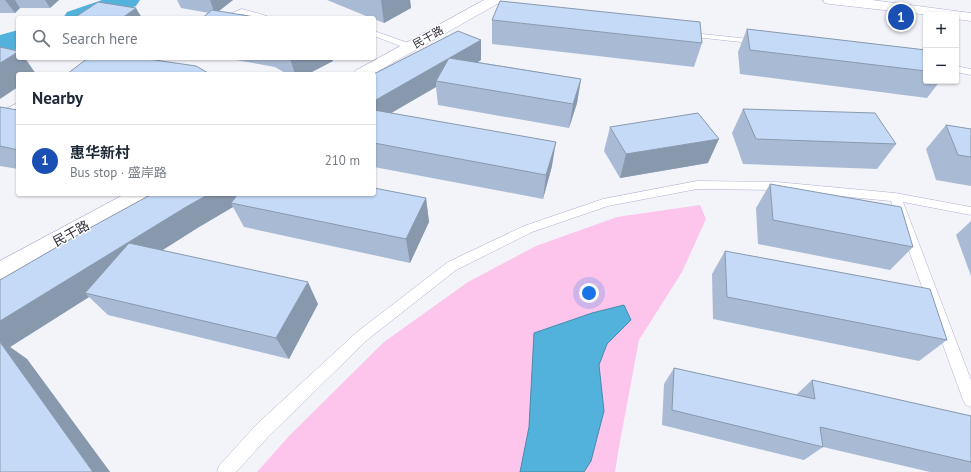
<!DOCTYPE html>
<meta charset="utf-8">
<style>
:root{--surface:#fff;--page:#f6f6f7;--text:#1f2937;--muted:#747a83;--line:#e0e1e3;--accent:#db2777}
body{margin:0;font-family:"PT Sans","Noto Sans SC",sans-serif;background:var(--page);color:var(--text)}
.controls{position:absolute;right:12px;top:12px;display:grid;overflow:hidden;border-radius:4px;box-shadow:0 1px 3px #0004}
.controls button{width:36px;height:36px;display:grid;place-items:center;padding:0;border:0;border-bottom:1px solid var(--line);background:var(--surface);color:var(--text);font:20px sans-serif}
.you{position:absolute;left:589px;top:293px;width:14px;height:14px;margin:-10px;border:3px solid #fff;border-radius:50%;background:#1a73e8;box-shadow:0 0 0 6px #1a73e833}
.badge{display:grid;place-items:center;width:26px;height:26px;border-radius:50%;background:var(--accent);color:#fff;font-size:13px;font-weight:700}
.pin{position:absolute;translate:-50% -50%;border:2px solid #fff;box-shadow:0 1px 4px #0006}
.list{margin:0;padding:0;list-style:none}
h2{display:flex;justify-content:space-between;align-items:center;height:52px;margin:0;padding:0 16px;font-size:17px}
h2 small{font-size:13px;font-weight:400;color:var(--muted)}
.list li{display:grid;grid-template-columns:26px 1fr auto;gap:12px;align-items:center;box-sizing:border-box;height:72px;padding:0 16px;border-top:1px solid var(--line)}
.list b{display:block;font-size:15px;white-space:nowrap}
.list p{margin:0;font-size:13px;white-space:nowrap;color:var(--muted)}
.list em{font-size:13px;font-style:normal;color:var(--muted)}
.icon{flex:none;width:22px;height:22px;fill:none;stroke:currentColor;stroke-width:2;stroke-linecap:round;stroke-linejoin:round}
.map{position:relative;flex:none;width:971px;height:472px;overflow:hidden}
.search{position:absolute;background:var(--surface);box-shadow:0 1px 3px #0004;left:16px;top:16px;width:360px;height:44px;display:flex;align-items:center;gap:10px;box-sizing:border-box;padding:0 14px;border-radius:4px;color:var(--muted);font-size:15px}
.panel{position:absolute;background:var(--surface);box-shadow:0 1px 3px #0004;left:16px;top:72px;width:360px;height:124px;border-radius:4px}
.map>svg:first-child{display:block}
.green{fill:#fdc5ec}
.water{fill:#52b2db;stroke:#488bab}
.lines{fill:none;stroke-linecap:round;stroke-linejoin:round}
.river{fill:#52b2db;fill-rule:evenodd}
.service-casing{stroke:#afb0d1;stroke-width:1}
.minor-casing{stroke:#afb0d1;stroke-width:1}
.primary-casing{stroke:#afb0d1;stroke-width:1}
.service{fill:#fff;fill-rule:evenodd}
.minor{fill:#fff;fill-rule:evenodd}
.primary{fill:#fff;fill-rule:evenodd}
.wall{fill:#a9bbd4}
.shaded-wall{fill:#8999ad}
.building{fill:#c4daf7;stroke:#8999ad}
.labels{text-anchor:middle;stroke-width:3;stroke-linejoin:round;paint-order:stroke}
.far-street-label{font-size:11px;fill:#2f2f3c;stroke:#fff}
.street-label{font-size:13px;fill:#2f2f3c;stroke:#fff}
</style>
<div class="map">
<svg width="971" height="472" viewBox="0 0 971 472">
<rect width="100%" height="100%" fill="#f3f3fa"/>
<!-- green -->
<path class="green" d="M700,205l6,14 -24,53 -43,68 -20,107 -4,25h-358l32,-36 95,-94 84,-60 68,-36 81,-29z"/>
<!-- water -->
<path class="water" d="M624,305l7,15 -24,24 -8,21 5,46 -13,50 -7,11h-64l9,-45 5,-94 58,-20z"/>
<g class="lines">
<!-- river -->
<g class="river">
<path d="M102,0h38l-4,6 -33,12h-40l4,-6z"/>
<path d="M18,30v19l-18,5v-19z"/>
</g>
<!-- service casing -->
<g class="service-casing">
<g id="service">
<path d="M242,9l25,7 1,2h-12l-14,-4 -11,4h-11z"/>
<path d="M374,31l40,14 1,2 -1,2h-6l-34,-13z"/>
<path d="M683,32l76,8 4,2 -4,2 -73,-8 -4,-2z"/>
<path d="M956,66l15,3v6l-15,-3z"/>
<path d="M18,103v7l-18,9v-7z"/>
<path d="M697,181l79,1 119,11 76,14v8l-68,-13 68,178v27l-5,-2 -3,-5 -72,-199 -115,-11 -79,-1 -89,17 -76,26 -76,38 -89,70 -98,96 -33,36h-19l2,-6 38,-42 100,-92 91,-70 76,-36 79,-27z"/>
</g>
</g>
<!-- minor casing -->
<g class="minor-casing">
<g id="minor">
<path d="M484,0h17l-2,3 -126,71h-20l2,-3z"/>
<path d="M125,194h27l-3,5 -141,80 -8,2v-20z"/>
</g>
</g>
<!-- primary casing -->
<g class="primary-casing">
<path id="primary" d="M823,0h49l99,13v8l-15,-2v-4h-27l-99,-11 -5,-1z"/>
</g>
<!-- service -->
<use href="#service" class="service"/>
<!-- minor -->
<use href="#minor" class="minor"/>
<!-- primary -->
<use href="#primary" class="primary"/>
</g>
<!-- wall -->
<g class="wall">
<path d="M0,0h59l-9,8h-30l-5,5h-15z"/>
<path d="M177,0h56l-14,11 -10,2 -28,-5z"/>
<path d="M327,0h83l1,8 -27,15 -10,-4v-1h-3z"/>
<path d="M492,20l210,23 -8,24 -202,-23z"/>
<path d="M747,29l179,21v31h14l-13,17 -187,-24 -2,-22z"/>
<path d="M481,40v20l-3,2 103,17 -4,24 -8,25 -131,-23 -2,-18 -45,26 161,53 -9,33 -169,-32v-93z"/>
<path d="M225,58h107l1,3 -25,13h-21l-12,-7z"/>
<path d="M0,107l18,3v59l-18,-3z"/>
<path d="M743,109l153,35 -19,25 -134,-5 -11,-31z"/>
<path d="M946,125l25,4v57l-35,-6 -10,-31z"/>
<path d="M610,127l98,36 -88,15 -16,-27z"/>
<path d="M770,184l143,63 -23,23 -132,-26 -2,-36z"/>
<path d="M152,194l274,4 3,24 -19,41 -166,-36 -11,-20 -34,20 -37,23 156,54 -29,55 -181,-44 -19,-18 -79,50 17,12 83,113h-110v-192z"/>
<path d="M971,221v55l-15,-41z"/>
<path d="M725,251l222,89 -28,21 -206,-42 -1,-45z"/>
<path d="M674,368l122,27 16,-15 159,36v56h-41l-107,-25 -19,13 -142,-35 2,-41z"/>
</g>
<!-- shaded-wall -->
<g class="shaded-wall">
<path d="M5,0h10l5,8 -5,5z"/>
<path d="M45,0h14l-9,8z"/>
<path d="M210,0h23l-18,14z"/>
<path d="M381,0h29l1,8 -27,15z"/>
<path d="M136,8l6,10h-20z"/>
<path d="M481,40v20l-37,22 -8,-1v6l-62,36v-22z"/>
<path d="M18,52v6h7l11,16h-18v13l-18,12v-36z"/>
<path d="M290,58h42l1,3 -25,13h-13z"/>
<path d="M581,79l-4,24 -8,25 4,-24z"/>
<path d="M719,139l-11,24 -88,15 6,-24z"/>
<path d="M556,142l-4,24 -9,33 3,-24z"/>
<path d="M209,194h46l-24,9 2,4 -34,20 -107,68 -7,-2 4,4 -79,50 17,12 83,113h-17l-93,-118v-33l186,-114z"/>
<path d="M426,198l3,24 -19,41 -4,-24z"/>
<path d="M308,282l10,22 -29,55 -13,-21z"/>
</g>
<!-- building -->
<g class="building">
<path d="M500,1l200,21 2,21 -210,-23z"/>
<path d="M98,2l38,6 -14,10h-48z"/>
<path d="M212,10l49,8h-59z"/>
<path d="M747,29l179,21v21l-176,-21z"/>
<path d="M458,31l23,9 -107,61v-27z"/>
<path d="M0,47l18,4v1l-18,11z"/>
<path d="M88,58h53l55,8 14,8h-143z"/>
<path d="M449,58l132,21 -8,25 -137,-23z"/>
<path d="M0,107l18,3v40l-18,-4z"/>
<path d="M743,109l132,4 21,31 -140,-5z"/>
<path d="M374,110l182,32 -10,33 -172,-32z"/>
<path d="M698,113l21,26 -93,15 -16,-27z"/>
<path d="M946,125l25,4v28l-13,-2z"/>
<path d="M770,184l131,23 12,40 -140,-27z"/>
<path d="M374,188l52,10 -20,41 -175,-36 7,-9h136z"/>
<path d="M152,194h57l-23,13 -186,114v-41l88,-51z"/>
<path d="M129,243l179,39 -32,56 -191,-45z"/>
<path d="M725,251l205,38 17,51 -220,-43z"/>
<path d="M0,342l93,130h-93z"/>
<path d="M674,368l141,31 -3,-19 159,36v46l-151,-35 3,20 -151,-37z"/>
</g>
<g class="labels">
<!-- far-street labels -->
<g class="far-street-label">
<text transform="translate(428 37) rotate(-29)" y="4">民干路</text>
</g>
<!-- street labels -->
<g class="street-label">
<text transform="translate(71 233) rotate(-29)" y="5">民干路</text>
</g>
</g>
</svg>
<div class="controls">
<button>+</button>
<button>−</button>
</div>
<div class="you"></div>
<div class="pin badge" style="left:901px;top:17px;background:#1a4fb4">1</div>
<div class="search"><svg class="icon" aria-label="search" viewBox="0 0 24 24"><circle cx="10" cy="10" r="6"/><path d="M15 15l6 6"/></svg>Search here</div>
<section class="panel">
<h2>Nearby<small></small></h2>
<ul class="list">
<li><span class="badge" style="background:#1a4fb4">1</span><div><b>惠华新村</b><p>Bus stop · 盛岸路</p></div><em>210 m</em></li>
</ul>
</section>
</div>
